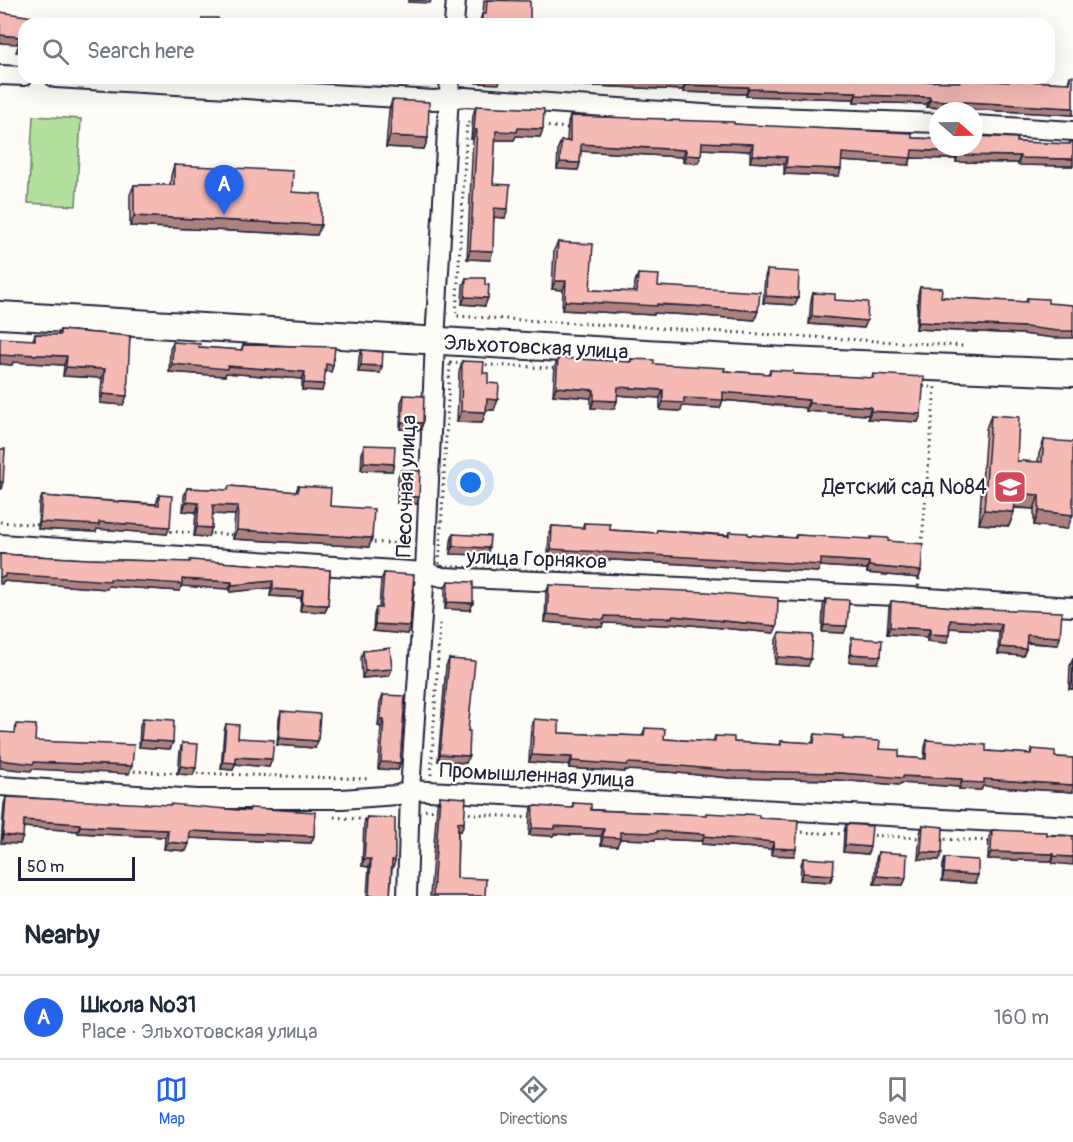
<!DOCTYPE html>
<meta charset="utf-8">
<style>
:root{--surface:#fff;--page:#f6f6f7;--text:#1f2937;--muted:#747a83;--line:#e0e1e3;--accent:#2563eb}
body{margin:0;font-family:Pangolin,sans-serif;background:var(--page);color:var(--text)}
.compass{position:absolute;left:929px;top:102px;width:54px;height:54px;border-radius:50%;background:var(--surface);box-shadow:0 6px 24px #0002;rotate:110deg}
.scale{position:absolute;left:18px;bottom:15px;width:117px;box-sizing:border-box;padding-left:6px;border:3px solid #22223b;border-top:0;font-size:16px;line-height:21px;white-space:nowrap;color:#22223b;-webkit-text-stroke:4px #fdfcf7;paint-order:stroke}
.you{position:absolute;left:471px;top:483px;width:21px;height:21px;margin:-15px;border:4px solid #fff;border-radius:50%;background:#1a73e8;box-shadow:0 0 0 9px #1a73e833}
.badge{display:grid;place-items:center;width:39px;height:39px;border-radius:50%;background:var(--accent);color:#fff;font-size:20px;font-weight:700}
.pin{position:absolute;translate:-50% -50px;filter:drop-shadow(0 2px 3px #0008)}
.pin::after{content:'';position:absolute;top:32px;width:21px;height:18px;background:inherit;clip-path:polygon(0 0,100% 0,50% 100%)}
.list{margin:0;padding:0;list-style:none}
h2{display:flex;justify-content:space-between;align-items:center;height:78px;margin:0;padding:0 24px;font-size:26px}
h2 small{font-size:20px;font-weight:400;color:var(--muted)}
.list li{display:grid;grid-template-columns:39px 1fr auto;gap:18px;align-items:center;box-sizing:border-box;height:84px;padding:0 24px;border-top:2px solid var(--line)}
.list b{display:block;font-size:22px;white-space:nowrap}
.list p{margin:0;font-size:20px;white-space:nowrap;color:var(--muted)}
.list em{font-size:20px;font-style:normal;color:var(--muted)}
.icon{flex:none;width:33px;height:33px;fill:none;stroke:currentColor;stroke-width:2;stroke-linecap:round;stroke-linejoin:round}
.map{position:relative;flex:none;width:1073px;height:896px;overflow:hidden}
.search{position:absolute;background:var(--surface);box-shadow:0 6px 24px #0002;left:18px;right:18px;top:18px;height:66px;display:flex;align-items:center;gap:15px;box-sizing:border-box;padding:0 21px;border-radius:18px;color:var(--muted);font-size:22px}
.sheet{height:162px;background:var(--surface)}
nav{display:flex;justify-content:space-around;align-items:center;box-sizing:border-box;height:84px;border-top:2px solid var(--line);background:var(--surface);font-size:16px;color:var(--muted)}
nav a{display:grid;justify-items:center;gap:3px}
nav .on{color:var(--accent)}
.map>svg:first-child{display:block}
.green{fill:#b4e09d;stroke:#6b816c;stroke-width:1.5}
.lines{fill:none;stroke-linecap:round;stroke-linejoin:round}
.street-casing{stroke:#22223b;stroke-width:22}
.secondary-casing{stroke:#22223b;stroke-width:30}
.path{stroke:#22223b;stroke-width:3;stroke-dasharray:1.5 4.5;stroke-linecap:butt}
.street{stroke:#fdfcf7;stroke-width:18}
.secondary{stroke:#fdfcf7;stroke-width:26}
.wall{fill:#d3a09b;stroke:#22223b;stroke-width:1.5}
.shaded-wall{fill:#ac827e;stroke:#22223b;stroke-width:1.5}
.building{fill:#f5bab4;stroke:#22223b;stroke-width:1.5}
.labels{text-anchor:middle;stroke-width:4.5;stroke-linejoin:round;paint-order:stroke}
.street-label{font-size:21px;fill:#22223b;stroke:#fdfcf7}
.poi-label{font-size:21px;fill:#22223b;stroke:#fdfcf7;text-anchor:end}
</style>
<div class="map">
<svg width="1073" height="896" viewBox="0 0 1073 896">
<rect width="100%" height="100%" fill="#fdfcf7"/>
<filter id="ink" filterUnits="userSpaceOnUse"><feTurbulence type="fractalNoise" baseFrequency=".0167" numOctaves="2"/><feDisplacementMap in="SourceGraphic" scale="12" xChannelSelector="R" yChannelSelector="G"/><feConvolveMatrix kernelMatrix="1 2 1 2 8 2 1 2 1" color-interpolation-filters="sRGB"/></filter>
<g filter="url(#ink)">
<!-- green -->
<path class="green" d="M33,116l48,3 -5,87 -48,-3z"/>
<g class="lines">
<!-- street casing -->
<g class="street-casing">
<g id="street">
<path d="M454,24l2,-24"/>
<path d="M0,75l24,1"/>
<path d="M55,78l379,22 31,-3 252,18 221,8"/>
<path d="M974,125l99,6"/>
<path d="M0,544l425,28 17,5 454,19 177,11"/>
<path d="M0,786l197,13h145l55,-4 13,-5 663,36"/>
<path d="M407,896l3,-106 15,-218 10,-231 15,-263"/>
</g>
</g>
<!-- secondary casing -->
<g class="secondary-casing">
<path id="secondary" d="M0,315l765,45 308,13"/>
</g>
<!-- path -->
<g class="path">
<path d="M475,123l-8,-1 -11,194 507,30"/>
<path d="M542,126l29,2"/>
<path d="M450,363l485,24 -17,202 -479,-23z"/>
<path d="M0,522l41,3"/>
<path d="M164,531l32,2"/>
<path d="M206,533l29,2"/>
<path d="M368,542l41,2"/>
<path d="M128,771l53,2"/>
<path d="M191,773l179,6"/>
<path d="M431,775l9,-152"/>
<path d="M425,810l14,1"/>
<path d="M463,813l68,5"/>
<path d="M334,817l35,3"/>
<path d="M796,832l50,2"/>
<path d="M868,835l53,3"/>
<path d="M939,839l54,2"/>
</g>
<!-- street -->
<use href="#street" class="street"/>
<!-- secondary -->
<use href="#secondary" class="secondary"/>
</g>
<!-- wall -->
<g class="wall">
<path d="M484,0h23l23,24h-51l3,-10h1z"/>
<path d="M1070,76l3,39 -146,-8v-3l-73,-2v-3l-108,-3v-2l-63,-2v-2l-109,-5v-7h341v3l44,1 1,-3 46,2 1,-3h14v3l47,2z"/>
<path d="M392,100l36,38 -4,11 -38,-2 3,-36z"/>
<path d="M476,106l67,23 -3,8 -24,-1 -2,4h-19l-2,44 12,34 -11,-1 -4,43 -23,-1 6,-120h-2l2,-24z"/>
<path d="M570,116l164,8 178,14 157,6 1,-2h3v24l-55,-1v-2l-62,-1v-3l-45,-1 -2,7 -68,-4 -2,15 -55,-2v-10l-34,-2v-11l-49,-2 -3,14 -15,-1v-5l-102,-6 -1,12 -2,7 -21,-1 1,-21 3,-7h6l1,-18z"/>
<path d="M174,165l118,27 29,33 -4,10 -187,-9v-31l4,-10h36l1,-9z"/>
<path d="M558,242l32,48 44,2 1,-10 3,-8 20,12 97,34 -65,-5 -36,-2v2l-92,-5 1,-20 -11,-1 2,-39z"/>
<path d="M767,270l31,28 -3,7 -32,-2 2,-26z"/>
<path d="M466,278l19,7v21l-23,-2 1,-19z"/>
<path d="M920,287l21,10 85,5 1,-4 21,5 7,35 -32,-4 -107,-5 2,-35z"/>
<path d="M813,293l22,7 32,21 -3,7 -55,-4 2,-24z"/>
<path d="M60,330l70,6 -7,69 -23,-2 2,-25 -39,-2 1,-11 -51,-3 -1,3 -12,-1 33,-24 2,-6 23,1z"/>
<path d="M173,342l26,5 42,3 2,-5 90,20 -2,7 -6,-1 -3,20 -20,-1v-11l-76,-6 -1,3 -56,-4 1,-23z"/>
<path d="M362,350l20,16 -2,7 -22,-1 1,-15z"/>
<path d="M558,358l72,4 1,-3 23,5 70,7 44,3 2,-4 23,4 79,4 1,-4 48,40 -3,8 -50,-3v-4l-62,-4v-3l-83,-8 -3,8 -38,-2 -1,5 -21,-1v-12l-43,-3v6l-3,8 -23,-1v-10l-38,-3 2,-29z"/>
<path d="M462,361l21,12 5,10 6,27h-8l-4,13 -25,-1 2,-50z"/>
<path d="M404,395l19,28 -3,7 -20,-1 1,-27z"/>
<path d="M991,415l26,46 21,1 1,-8 5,-14 23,89 -33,-4v-16l-20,-1v4l-5,14 -30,-2 7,-95z"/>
<path d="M364,445l28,26 -31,-1 1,-18z"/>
<path d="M401,470l16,34 -20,-1 1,-26z"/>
<path d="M229,486l67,6 2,-6 32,20 42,32 -3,9 -136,-8 2,-24 -23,-1 -4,23 -14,-1 2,-24 -13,-1 1,-15 3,-8 40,2z"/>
<path d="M159,495l8,39 -70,-5 -1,3 -58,-3 1,-26 3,-7 114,8z"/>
<path d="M584,523l26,7 46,3 1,-3 71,5 1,-3 19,3 46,3 2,-3 92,6 33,30 -2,7 -52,-5v-4l-47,-3 -2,6 -270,-16 1,-23 3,-7 30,2z"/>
<path d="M453,534l34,21 -37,-1 1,-13z"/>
<path d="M0,554l87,5 102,3 1,-2 140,10 -2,35 -3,7 -25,-1 1,-13 -31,-2 1,-8 -41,4 -1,-3 -48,-3 -1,5 -72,-5 -1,3 -104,-8 -1,3z"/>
<path d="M384,573l26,53 -3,8 -34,-3 1,-16 2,-7h3l2,-28z"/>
<path d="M448,581l25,22 -3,7 -25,-1v-21z"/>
<path d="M549,585l225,48 -103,-10 -1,2 -67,-2 -1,4 -57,-5 1,-29z"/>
<path d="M826,599l18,34 -22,-1 1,-26z"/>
<path d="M891,601l72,7 95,37 -32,-2v6l-3,7 -25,-2 1,-23 -49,-3 -3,15 -20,-2v-4l-40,-3 2,-26z"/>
<path d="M779,633l29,33 -33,-2 1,-24z"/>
<path d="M852,638l26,25 -29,-1 1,-17z"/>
<path d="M363,651l29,18 -3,7 -27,2 -1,-20z"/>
<path d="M1073,658v31h-4l1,-23z"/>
<path d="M449,659l19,72 -2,32 -28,-2 8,-95z"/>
<path d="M383,695l17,68 -2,7 -20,-1 3,-42 -3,-1 2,-24z"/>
<path d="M281,711l34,37 -38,-3 2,-26z"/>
<path d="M143,718l30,24 -3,7 -31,-2 1,-22z"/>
<path d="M534,719l25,14 83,3 3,-8 19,11 49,3 2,-6 19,6 46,3 1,-4 31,2 3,-9 28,5 36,10 20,8 25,2 1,-12 2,-7 59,11 44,3 2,-5 23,8 18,1v34l-90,-6 -2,4 -22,-1 1,-2 -59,-4 -1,2 -62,-5 -108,-2 -62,-6 -43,-2v2l-56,-4v-3l-40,-3 2,-36z"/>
<path d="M226,724l12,14 34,21 -3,8 -34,-3 -2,6 -12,-1 3,-38z"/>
<path d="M182,743l11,32 -15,-1 2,-23z"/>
<path d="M440,796l24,27 -3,8h-3l-1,47 28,18h-55l7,-91z"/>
<path d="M6,797l243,14 1,-3 64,28 -3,7 -122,-5 -3,13 -22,-2 1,-12 -87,-4v-2l-54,-4 -4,17 -19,-1 3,-39z"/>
<path d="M573,803l18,7 168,8 37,31 -2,7 -23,-1v-6l-69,-5v-3l-47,-2v1l-35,-1 -3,7 -16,-1v-9l-47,-2 -1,2 -24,-1 1,-22 3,-7 39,2z"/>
<path d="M367,817l28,44 -2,7h-1l-2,28h-23l2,-29 -7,-1 2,-42z"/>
<path d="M846,824l22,30 -25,-2 1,-20z"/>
<path d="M923,825l16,35 -21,-1 2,-26z"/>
<path d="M992,830l54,5 27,1 -21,27v-2l-64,-2 1,-22z"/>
<path d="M878,852l28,26 -3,7 -29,-1 2,-25z"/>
<path d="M803,858l30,17 -3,7 -30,-2 1,-15z"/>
<path d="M945,858l30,25 -33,-2 1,-16z"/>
</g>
<!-- shaded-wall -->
<g class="shaded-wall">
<path d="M409,0h22l-1,3 -22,-1z"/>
<path d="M0,35l20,2 -3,7 -17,-1z"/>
<path d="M19,44l5,1v7h-8z"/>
<path d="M478,78h23l-2,6 -23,-1z"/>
<path d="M577,78l108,5 -2,7 -109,-5z"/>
<path d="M685,85l64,2 -3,7 -63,-2z"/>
<path d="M749,89l108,3 -3,7 -108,-3z"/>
<path d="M856,95l74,2 -3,7 -73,-2z"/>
<path d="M930,100l143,8v7l-146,-8z"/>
<path d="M518,128l25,1 -3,8 -24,-1 -2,4h-22l4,-9z"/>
<path d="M474,130h3l-4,9h-2z"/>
<path d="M390,136l38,2 -4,11 -38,-2z"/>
<path d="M702,142l51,2 -3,7 -51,-2z"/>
<path d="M581,144l105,6 -3,7 -104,-6z"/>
<path d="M912,150l47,2 -3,7 -45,-1 -2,7 -70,-4 3,-8z"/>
<path d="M686,155l15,1 -3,7 -15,-1z"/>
<path d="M752,155l35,2 -3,7 -34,-2z"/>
<path d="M958,155l62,1 -2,7 -62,-1z"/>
<path d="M1020,158l53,1v7l-55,-1z"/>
<path d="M560,162l20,1 -2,7 -21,-1z"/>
<path d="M786,167l55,2 -2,7 -55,-2z"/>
<path d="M494,208l14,1 -3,9 -14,-1z"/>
<path d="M134,216l187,9 -4,10 -187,-9z"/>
<path d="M470,250l23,1 -3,9 -23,-1z"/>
<path d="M555,281h11l-3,9 -11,-1z"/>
<path d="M766,296l32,2 -3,7 -32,-2z"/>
<path d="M465,297l23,1 -3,8 -23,-2z"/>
<path d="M565,301l128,5 65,5 -3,9 -65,-5 -36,-2v2l-92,-5z"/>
<path d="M812,316l55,5 -3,7 -55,-4z"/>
<path d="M918,322l108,5 47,4v7h-18l-32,-4 -107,-5z"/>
<path d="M16,354l51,2 -3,9 -51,-3 -1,3 -12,-1v-9z"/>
<path d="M172,364l56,2 77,6 -3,7 -76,-6 -1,3 -56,-4z"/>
<path d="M326,364l7,1 -2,7 -8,-1z"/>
<path d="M361,365l21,1 -2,7 -22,-1z"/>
<path d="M66,367l39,2 -3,9 -39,-2z"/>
<path d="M304,383l20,1 -2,7 -20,-1z"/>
<path d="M556,387l38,3 -3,8 -38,-3z"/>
<path d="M618,387l45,3 -3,8 -45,-3z"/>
<path d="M723,392l86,8 -3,8 -83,-8 -3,8 -38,-2 -1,5 -21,-1 3,-8z"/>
<path d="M103,394l24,2 -4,9 -23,-2z"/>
<path d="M487,399l11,1 -4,10h-11z"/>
<path d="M594,400l23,1 -3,8 -23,-1z"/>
<path d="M809,403l62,4 -3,8 -62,-4z"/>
<path d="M461,411l25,1 -4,11 -25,-1z"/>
<path d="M871,411l50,3 -3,8 -50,-3z"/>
<path d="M402,422l21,1 -3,7 -20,-1z"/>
<path d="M364,462l30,2 -2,7 -31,-1z"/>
<path d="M0,482h3l-2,7h-1z"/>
<path d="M1016,493l23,2 -5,14 -23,-2z"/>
<path d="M400,496l19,1 -2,7 -20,-1z"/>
<path d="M186,502l13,1 -3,9 -13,-1z"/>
<path d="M213,505l25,1 -3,9 -25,-1z"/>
<path d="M984,510l30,2 -5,14 -30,-2z"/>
<path d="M1039,511l34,4 -6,14 -33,-4z"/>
<path d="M40,522h59l71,5 -3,7 -70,-5 -1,3 -58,-3z"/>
<path d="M197,527l15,1 -4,9 -14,-1z"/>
<path d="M237,530l135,8 -3,9 -136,-8z"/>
<path d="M453,546l36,2 -2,7 -37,-1z"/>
<path d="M551,549l270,10 48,3 -2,7 -47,-3 -2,6 -270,-16z"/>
<path d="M869,566l52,5 -2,7 -52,-5z"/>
<path d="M5,574l105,5h72l50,3 -3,7 -48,-3 -1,5 -72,-5 -1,3 -104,-8 -1,3h-2v-7z"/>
<path d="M273,581l-2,7 -41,4 2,-7z"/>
<path d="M273,589l30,2 -2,7 -31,-2z"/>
<path d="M447,602l26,1 -3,7 -25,-1z"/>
<path d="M302,604l26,1 -3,7 -25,-1z"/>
<path d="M547,614l126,2 104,10 -3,7 -103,-10 -1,2 -67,-2 -1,4 -57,-5z"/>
<path d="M950,620l52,4 -3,7 -51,-3z"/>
<path d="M375,624l35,2 -3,8 -34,-3z"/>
<path d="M824,625l23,1 -3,7 -22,-1z"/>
<path d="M890,627l40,2 -3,8 -40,-3z"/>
<path d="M930,634l19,1 -2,8 -20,-2z"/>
<path d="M1027,635l33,2 -2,8 -34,-3z"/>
<path d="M1000,647l26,2 -3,7 -25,-2z"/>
<path d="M851,654l30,2 -3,7 -29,-1z"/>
<path d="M778,657l33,2 -3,7 -33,-2z"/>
<path d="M392,669l-3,7 -27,2 3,-7z"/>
<path d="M1072,681l1,1v7h-4z"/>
<path d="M381,719h3l-3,8 -3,-1z"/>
<path d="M279,738l39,3 -3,7 -38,-3z"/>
<path d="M141,740l32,2 -3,7 -31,-2z"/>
<path d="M440,754l29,2 -3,7 -28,-2z"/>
<path d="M532,755l40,2 -3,8 -40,-3z"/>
<path d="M236,757l36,2 -3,8 -34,-3 -2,6 -12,-1 2,-7z"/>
<path d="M0,760l34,2 98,4 -3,8 -97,-5 -1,2 -31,-3z"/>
<path d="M572,761l56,2 334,16 -2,8 -59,-4 -1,2 -62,-5 -108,-2 -62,-6 -43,-2v2l-56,-4z"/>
<path d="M381,762l19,1 -2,7 -20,-1z"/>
<path d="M181,766l15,2 -3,7 -15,-1z"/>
<path d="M984,779l89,6v7l-90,-6 -2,4 -22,-1 3,-7z"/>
<path d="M24,820l56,4 -2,7 -56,-4z"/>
<path d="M458,822l6,1 -3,8h-6z"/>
<path d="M80,826l88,4 -3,7 -87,-4z"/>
<path d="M555,826l49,3 -3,7 -47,-2 -1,2 -24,-1 3,-7z"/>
<path d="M190,831l124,5 -3,7 -124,-5z"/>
<path d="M657,831l48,3 -3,7 -47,-2v1l-35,-1 -3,7 -16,-1 2,-8 17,-5z"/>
<path d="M3,835l20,2 -3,7 -19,-1z"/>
<path d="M704,836l70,6 -3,7 -69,-5z"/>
<path d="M167,842l22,2 -3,7 -22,-2z"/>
<path d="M845,845l25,2 -2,7 -25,-2z"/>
<path d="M773,848l23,1 -2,7 -23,-1z"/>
<path d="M921,852l21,1 -3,7 -21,-1z"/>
<path d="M991,852l63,2 -2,7 -64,-2z"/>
<path d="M1054,856l19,1v8l-21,-2z"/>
<path d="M364,859h7l-2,8 -7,-1z"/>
<path d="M803,873l30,2 -3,7 -30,-2z"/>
<path d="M944,873l34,2 -3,8 -33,-2z"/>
<path d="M877,876l29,2 -3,7 -29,-1z"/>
</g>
<!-- building -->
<g class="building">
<path d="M487,0l43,1v23h-48v-10h4z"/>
<path d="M0,12l39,6 -1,6h-14v21l-5,-1 1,-7 -20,-2z"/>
<rect x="202" y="18" width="16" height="6"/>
<path d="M1070,76h3v32l-143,-8v-3l-74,-2 1,-3 -108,-3v-2l-64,-2v-2l-108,-5h338v3l45,1v-3l49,3v-4h12v3l49,2z"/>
<path d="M392,100l37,2 -1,36 -38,-2z"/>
<path d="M476,106l68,3 -1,20 -25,-1 -1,4 -21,-1 -3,53 17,1 -2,24 -14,-1 -1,43 -23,-1 7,-120h-3z"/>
<path d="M570,116l95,3v1l69,2v2l37,2 141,7v5l26,1v8h36v-11l43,2v4l53,2v-2h3v17l-53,-1v-2l-62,-1 1,-3 -47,-2 -1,8 -69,-5 -1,16 -55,-2 1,-10 -35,-2 1,-11 -51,-2 -1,14 -15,-1v-5l-105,-6 -1,19 -20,-1 1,-21h9z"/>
<path d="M174,165l119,6 -1,21 29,2v31l-187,-9v-31h40z"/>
<path d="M558,242l35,2 -3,46 47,2 1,-18 21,1 -1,11 102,6 -2,19 -65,-5 -36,-2v2l-92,-5 1,-20h-11z"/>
<path d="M767,270l32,2 -1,26 -32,-2z"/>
<path d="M466,278h19v7h4l-1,13 -23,-1z"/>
<path d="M920,287l22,1 -1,9 86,5v-4l21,1v4l25,2v26h-15l-32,-4 -108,-5z"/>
<path d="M813,293l22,1v6l33,2 -1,19 -55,-5z"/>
<path d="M60,330l70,6 -3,60 -24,-2 2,-25 -39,-2 1,-11 -51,-2v2l-16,-1v-17l35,2v-6l25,1z"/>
<path d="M173,342l27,2 -1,3 43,3 1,-5 92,2 -2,18 -7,-1 -2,20 -20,-1 1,-11 -77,-6 -1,3 -55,-5z"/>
<path d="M362,350l21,2 -1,14 -21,-1z"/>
<path d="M558,358l73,4v-3l23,1v4l71,4 -1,3 46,3v-4l23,1v3l45,2 35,2v-4l51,3 -3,37 -50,-3v-4l-62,-4v-3l-86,-8v8l-39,-2v5l-21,-1v-12l-45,-3 -1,14 -23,-1v-10l-38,-3z"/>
<path d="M462,361l22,1 -1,11h5v10l11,1 -1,16 -11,-1 -1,13 -25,-1z"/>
<path d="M404,395l20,1 -1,27 -21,-1z"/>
<path d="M991,415l28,2 -2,44 25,1 2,-22 29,2v73l-34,-4v-16l-23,-2 -2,19 -30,-2z"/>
<path d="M364,445l31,1 -1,18 -30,-2z"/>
<path d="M0,449h5l-2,33h-3z"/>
<path d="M401,470l19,1 -1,26 -19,-1z"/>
<path d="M229,486l69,6v-6l33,2 -1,18 44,3 -2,29 -135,-8 1,-24 -25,-1 -1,23 -15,-1 2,-24 -13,-1 1,-14 41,2z"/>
<path d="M159,495l13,1 -2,31 -71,-5v3l-59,-3 2,-26 117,9z"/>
<path d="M584,523l26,1v6l46,3 1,-3 72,6v-4l19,1v2l48,3v-3l75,4v-2l17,1v3l35,3 -2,27 -52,-5v-4l-48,-3v6l-270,-16 1,-23 32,2z"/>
<path d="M453,534l37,2 -1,12 -36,-2z"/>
<path d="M0,554l87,5 103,3v-2l140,10 -2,35 -26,-1 1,-13 -30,-2v-8l-41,4v-3l-50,-3v5l-72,-5v2l-105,-7v3h-5z"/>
<path d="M384,573l30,2 -4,51 -35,-2 1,-16h5z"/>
<path d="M448,581l25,1v21l-26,-1z"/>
<path d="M549,585l158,7 71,6 -1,28 -104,-10 -1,2 -67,-2 -1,4 -57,-6z"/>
<path d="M826,599l23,1 -2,26 -23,-1z"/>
<path d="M891,601l72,7 99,4 -2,25 -33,-2 -1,14 -26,-2 2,-23 -52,-4 -1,15 -19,-1v-5l-40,-2z"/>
<path d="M779,633l34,2 -2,24 -33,-2z"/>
<path d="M852,638l30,2 -1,16 -30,-2z"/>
<path d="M390,648l2,21 -27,2 -2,-20z"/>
<path d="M1073,658v24l-1,-1z"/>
<path d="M449,659l26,2 -7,70h2l-1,25 -29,-2z"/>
<path d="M383,695l22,1 -5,67 -19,-1 3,-43h-3z"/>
<path d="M281,711l39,3 -2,27 -39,-3z"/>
<path d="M143,718l31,2 -1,22 -32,-2z"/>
<path d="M534,719l25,2v12l85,3 1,-8 20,1 -1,10 51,3v-6l19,1v5l47,3v-4l33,2 1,-9 28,2v3l37,2 -1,8 20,1v7l27,2 1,-19 59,5v6l45,3 1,-5 23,2v6l18,1v27l-89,-6v4l-22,-1v-3l-59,-3v2l-62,-5 -109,-2 -62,-6 -42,-2 -1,2 -55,-4v-4l-40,-2z"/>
<path d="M16,724l20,1 -1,16 99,4 -2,21 -98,-4 -1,2 -33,-4v-28l15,1z"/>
<path d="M226,724l13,1 -1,13 36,2 -2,19 -36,-2v6l-13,-1z"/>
<path d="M182,743l16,1 -2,24 -15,-2z"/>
<path d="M440,796l26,2 -2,25 -6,-1 -1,56 29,1 -1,17h-52l1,-19z"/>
<path d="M6,797l164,8v-1l79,7 1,-3 65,4 -1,24 -124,-5 -1,13 -22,-2 1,-12 -88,-4v-2l-56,-4 -1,17 -20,-2z"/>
<path d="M573,803l18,1v6l115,5v-2l38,2 1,-1 14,1v3l39,2 -2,29 -23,-1 1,-6 -70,-6 1,-2 -48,-3v2l-37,-1v6l-17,-1 1,-8 -49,-3v3l-23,-1 1,-22 40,2z"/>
<path d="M367,817l28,1v43l-3,-1 -2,36h-21l2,-37h-7z"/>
<path d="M846,824l26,2 -2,21 -25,-2z"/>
<path d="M923,825l20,2 -1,26 -21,-1z"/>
<path d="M992,830l54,2v3l27,1v21l-19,-1v-2l-63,-2z"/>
<path d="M878,852l29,2 -1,24 -29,-2z"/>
<path d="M803,858l31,2 -1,15 -30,-2z"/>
<path d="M945,858l33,2v15l-34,-2z"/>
</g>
</g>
<!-- icons -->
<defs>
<g id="school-square" transform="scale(1.725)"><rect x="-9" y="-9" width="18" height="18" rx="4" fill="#d1495b" stroke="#fdfcf7"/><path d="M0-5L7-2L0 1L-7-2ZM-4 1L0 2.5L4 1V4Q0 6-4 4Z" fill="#fff"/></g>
</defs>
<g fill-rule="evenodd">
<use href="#school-square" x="1010" y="487"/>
</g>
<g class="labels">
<!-- street labels -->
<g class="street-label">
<text transform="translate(536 347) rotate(3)" y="7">Эльхотовская улица</text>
<text transform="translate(406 486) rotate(-88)" y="7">Песочная улица</text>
<text transform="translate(537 559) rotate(2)" y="7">улица Горняков</text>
<text transform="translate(537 775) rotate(3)" y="7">Промышленная улица</text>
</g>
<!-- poi labels -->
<g class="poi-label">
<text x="987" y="494">Детский сад №84</text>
</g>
</g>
</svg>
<svg class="compass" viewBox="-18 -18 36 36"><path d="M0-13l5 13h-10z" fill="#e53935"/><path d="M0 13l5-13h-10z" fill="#747a83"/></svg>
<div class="scale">50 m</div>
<div class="you"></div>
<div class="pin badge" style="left:224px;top:215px">A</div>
<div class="search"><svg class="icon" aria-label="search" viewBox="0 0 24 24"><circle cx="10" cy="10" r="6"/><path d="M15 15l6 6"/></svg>Search here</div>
</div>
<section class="sheet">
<h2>Nearby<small></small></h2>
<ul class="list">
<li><span class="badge">A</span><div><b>Школа №31</b><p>Place · Эльхотовская улица</p></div><em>160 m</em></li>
</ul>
</section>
<nav>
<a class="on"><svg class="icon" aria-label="map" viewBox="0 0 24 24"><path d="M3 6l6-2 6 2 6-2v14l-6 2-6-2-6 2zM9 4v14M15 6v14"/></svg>Map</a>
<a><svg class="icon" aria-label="directions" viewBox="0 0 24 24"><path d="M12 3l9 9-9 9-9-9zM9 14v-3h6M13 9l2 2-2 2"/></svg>Directions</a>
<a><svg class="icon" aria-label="saved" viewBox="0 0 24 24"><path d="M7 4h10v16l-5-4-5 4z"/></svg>Saved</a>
</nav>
